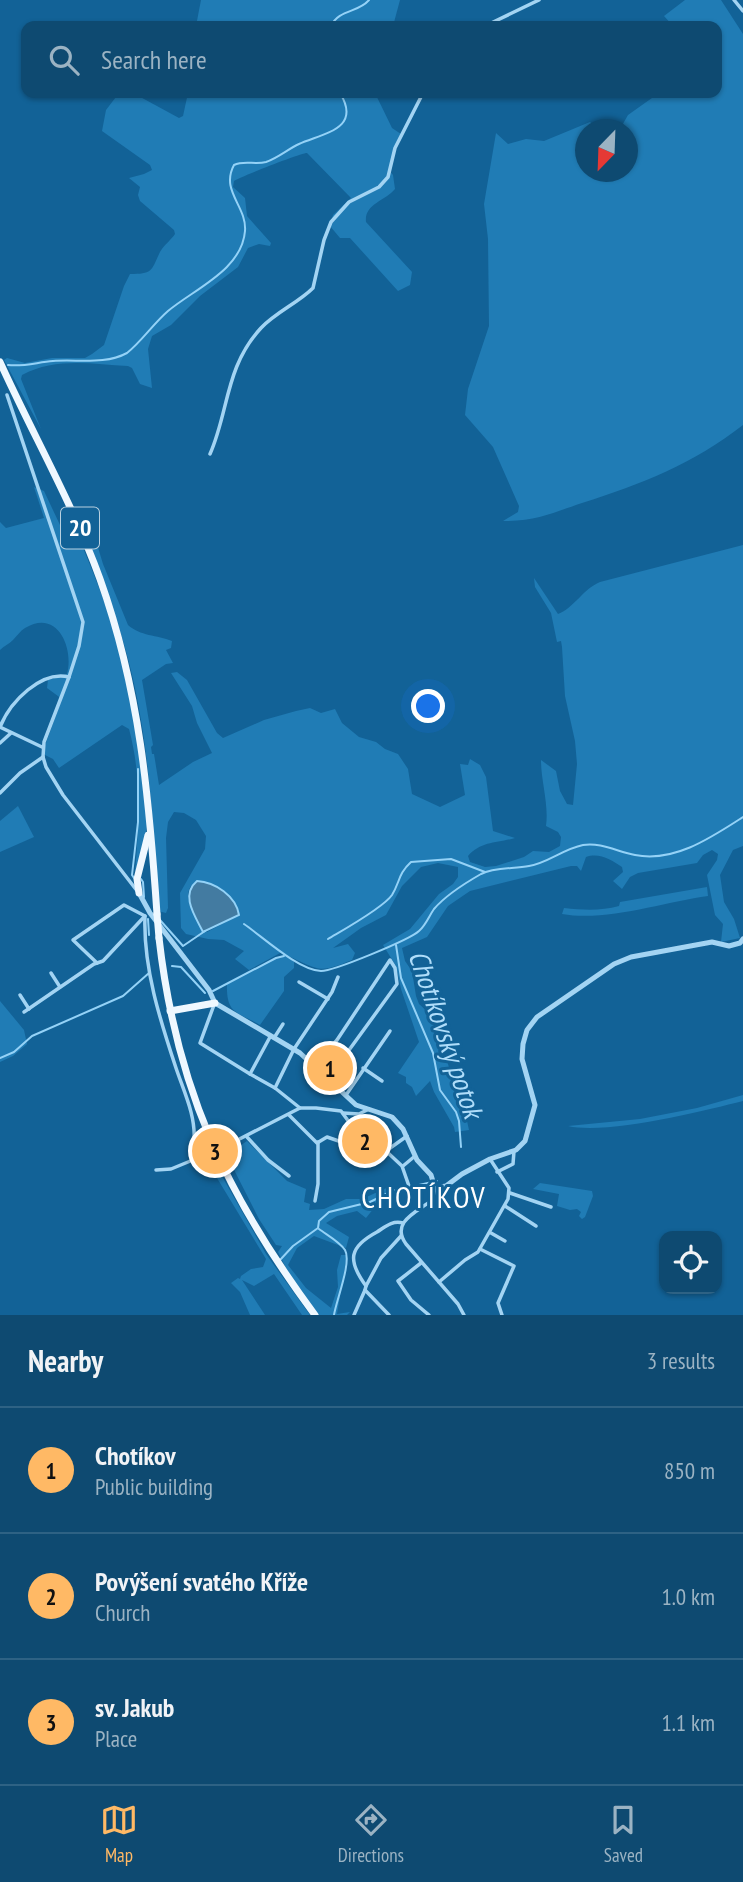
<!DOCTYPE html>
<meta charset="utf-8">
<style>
:root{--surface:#0e4a71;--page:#1c5479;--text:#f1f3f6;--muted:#9bb3c3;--line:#2e6284;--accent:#ffb965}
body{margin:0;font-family:"PT Sans Narrow",sans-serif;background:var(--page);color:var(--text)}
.controls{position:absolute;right:21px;bottom:21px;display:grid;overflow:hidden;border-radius:14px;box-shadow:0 2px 5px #0004}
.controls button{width:63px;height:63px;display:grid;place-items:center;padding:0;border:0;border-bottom:2px solid var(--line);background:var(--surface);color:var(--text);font:35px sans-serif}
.compass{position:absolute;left:575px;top:119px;width:63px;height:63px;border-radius:50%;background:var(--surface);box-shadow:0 2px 5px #0004;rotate:203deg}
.you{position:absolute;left:429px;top:707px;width:24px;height:24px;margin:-18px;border:5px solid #fff;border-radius:50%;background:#1a73e8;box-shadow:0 0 0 10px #1a73e833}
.badge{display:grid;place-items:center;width:46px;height:46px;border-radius:50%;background:var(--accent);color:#111;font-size:23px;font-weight:700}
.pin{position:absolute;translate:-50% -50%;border:4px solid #fff;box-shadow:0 2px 7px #0006}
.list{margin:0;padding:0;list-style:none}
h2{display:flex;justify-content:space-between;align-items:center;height:91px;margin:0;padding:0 28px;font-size:30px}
h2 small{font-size:23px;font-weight:400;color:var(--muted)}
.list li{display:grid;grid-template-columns:46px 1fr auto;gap:21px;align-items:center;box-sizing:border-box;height:126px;padding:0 28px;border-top:2px solid var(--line)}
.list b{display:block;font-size:26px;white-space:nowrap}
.list p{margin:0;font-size:23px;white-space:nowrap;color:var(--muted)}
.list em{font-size:23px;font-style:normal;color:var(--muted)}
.icon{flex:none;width:38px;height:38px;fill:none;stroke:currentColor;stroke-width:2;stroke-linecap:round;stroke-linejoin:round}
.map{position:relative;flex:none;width:743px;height:1315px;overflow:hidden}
.search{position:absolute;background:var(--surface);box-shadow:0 2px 5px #0004;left:21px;right:21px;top:21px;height:77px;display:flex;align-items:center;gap:18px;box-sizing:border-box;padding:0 24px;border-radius:14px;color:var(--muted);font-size:26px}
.sheet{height:469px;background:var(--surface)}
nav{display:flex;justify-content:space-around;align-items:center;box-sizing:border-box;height:98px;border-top:2px solid var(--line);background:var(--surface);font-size:19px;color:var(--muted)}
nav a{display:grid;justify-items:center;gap:4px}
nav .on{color:var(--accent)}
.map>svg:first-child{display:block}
.green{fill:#207cb5;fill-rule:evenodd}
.water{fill:#437ba1;stroke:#94d2f7;stroke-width:2}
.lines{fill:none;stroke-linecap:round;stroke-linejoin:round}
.stream{stroke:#94d2f7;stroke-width:2}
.minor{stroke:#a3d4f3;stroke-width:3.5}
.tertiary{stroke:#a3d4f3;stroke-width:5}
.primary{stroke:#eff8ff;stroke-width:7}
.primary-bridge{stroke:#eff8ff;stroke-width:7}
.labels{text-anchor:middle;stroke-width:6;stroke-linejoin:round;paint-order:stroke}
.shield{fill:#126297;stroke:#b8d0e0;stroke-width:2}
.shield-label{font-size:24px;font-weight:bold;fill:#fff}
.water-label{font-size:28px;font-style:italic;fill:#afddfa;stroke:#126297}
.quarter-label{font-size:30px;letter-spacing:2px;fill:#fff;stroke:#126297}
</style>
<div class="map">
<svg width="743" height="1315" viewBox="0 0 743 1315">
<rect width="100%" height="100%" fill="#126297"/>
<!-- green -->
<g class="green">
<path d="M201,0h199l-7,26h-197z"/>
<path d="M685,0h36l22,34v391c-50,39 -101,59 -161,78 -30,10 -45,18 -79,18l15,-9 1,-6 -26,-59 -28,-32 3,-26 21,-63 -1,-87 -4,-35 12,-71 12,11 18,-5 18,2 46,-19 7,7 -11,1v42h42v-42l-8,-1 8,-14 31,-22h58v-67h-44l-9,-10z"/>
<path d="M119,93h14l46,25 4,-2 5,-23h187l17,35 9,6 -12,36 4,5 2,14c-10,12 -31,15 -29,33l46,50 -2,13 -12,6 -48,-53h-10l-10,-12 3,-11 18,-17 -44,-45c-6,0 -70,25 -73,28l-1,6 12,11 2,18 24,27 -1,3 -11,-2 -11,4 -10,19 -38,29 -29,29 -19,11 -4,13 4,39 -12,-4 -8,-16 -4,-2c-36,-2 -73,-9 -106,9l-1,4 20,50 -37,-69 3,-2 18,5 27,-5h33l7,-4 12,-9 20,-59 6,-12c23,0 21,-3 30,-22 4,-7 11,-12 15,-18l-1,-4 -34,-29 -2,-6 2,-8 -11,-9 15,-4 8,-4 -2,-5 -48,-34 4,-21z"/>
<path d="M34,487l10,4 16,34 11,-5c26,59 50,120 62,183 7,39 9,79 14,118l-1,14 -11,38c4,-51 7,-95 -6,-144l-7,-4 -63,43 -6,-9 -8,-4 -1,-7 18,-49 -15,-11 1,-8 19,-6c7,-25 -9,-66 -42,-46 -5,3 -8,8 -12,12 -4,4 -9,6 -13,10v-128l6,6 38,-10z"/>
<path d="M85,519l5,2 13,43 25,61c12,11 29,10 44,16l-1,7 -5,2 7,13 -7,1 -24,16 11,65 -2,2 1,7h2l5,31 34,-23 19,-9 -15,-30 -5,-17 -21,-33 6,-1 10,8 30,53 6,5 41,-18 32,-9 14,-3 11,5 14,-4 7,14 17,14 17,5 9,7 13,5 10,15 4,25 28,13 25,-12 -5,-31 8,1 2,-6 10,6 6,12 7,54 22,7c-18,5 -34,3 -47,18l2,6 15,5 11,-1 28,-9 9,-6 16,1 11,-6 1,-9 -3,-5 -12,-6c3,-22 -5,-44 -5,-66l15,11 4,20 7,13 6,1 4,-41 -2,-23 -10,-45 -3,-49 -1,-6 -4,1 -6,-29 -16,-26 -1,-9 24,36c16,-6 25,-25 42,-32l143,-37v301l-10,4 -13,25 4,27 10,17 6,19 -19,4 2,-18 -8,-9 -8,-40 10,-15 1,-6 -6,-4 -9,5 -6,8 -59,10 -8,4 -8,12 -9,-8 10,-9 -1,-5c-10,-7 -23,-15 -36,-10l-5,14 -4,-5h-6l-101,25 -22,15 -21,31 -25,11 3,13 7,10 4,25 3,8 10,9 15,27v11l15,49 10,10 -4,2 4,18 -14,2 -1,-5 -20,-35 -4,-11 -14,15 -4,-9 -6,-4v-6l-8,-4 21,-31 -18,-53 -5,-23 -13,-21 27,-16 29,-35 14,-10 5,-7v-10l-20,-4 -17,4 -19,19 -16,29 -25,13 -28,20 15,-4 7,9 -3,7c-34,14 -32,10 -64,-4l6,6v6l-10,9v14l-24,34c-23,-13 -34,-11 -33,-41l48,-26 12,-3 -5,-3 -33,18 -14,-11 9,-8 -20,-11 -16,-1 -22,-5 -5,-6 -1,-35 25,-44 1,-13 -10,-16 -12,-7 -10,-1 -6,10 -2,16 2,70 -2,5 -8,-2c-4,-69 -7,-140 -20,-208 -11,-62 -34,-121 -59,-178l2,-5zM197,881c18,2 39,15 42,34l-32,17c-9,-6 -22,-31 -18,-42 2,-5 4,-6 8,-9z"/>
<path d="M18,806l16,31 -34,15v-31z"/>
<path d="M707,887l1,9c-44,6 -102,26 -146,18l2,-6c19,2 37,3 55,-2l1,-4z"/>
<path d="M0,1001l24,29 3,14 -14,12 -13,6z"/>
<path d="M743,1095v6c-40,10 -136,34 -175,25l72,-7 57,-11z"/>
<path d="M247,1141l40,40 19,8 -2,13 6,2 -1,6 15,-1 22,-10h16l29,-13 1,7 -10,5 -16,20 -9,-7 -20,5 -11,7 23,14 -3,11 -32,-12 -17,12 -9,17 18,23 25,20 7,-21 -1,-17 4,-15h6l-10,59 13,-2 -3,3h-29l-31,-45 -9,-18 4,-6 -6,-1 -17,-26 -32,-63 1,-2z"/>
<path d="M219,1171l47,83 44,61h-8l-28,-41 -20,12 -12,-6 23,35h-15l-10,-23 -9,-9 7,-5 2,1 1,-3 10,-7 12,-2 3,-8 -49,-81 -2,-3z"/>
<path d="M540,1183l52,8 1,5 -8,21 -3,2 -3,-3 2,-4 -4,-3 -7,1 -13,-4 2,-12 -26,-5z"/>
</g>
<!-- water -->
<path class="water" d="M197,881c18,1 39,15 42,34l-36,17c-8,-16 -23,-37 -6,-51z"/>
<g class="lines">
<!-- stream -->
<g class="stream">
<path d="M331,26c8,-17 27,-13 38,-26"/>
<path d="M8,365c16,2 30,-3 45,-4 24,-2 52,4 74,-8 15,-12 26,-29 41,-42 26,-22 74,-41 77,-80 2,-25 -25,-40 -11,-66 10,-5 21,0 32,-3 12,-4 22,-13 33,-18 25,-11 63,-15 41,-51"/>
<path d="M134,878l-2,-3 6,-53v-53"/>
<path d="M141,879l2,3 1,15"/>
<path d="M148,919l1,16"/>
<path d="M160,920l23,26 22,-15"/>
<path d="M244,924c19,13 54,46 77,47 13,0 88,-31 98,-40 7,-6 10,-15 15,-22 11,-13 33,-27 47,-35 13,-7 33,-5 48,-8 19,-3 34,-17 54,-21 18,-3 35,7 52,10 39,8 77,-18 108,-38"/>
<path d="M328,939c15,-9 55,-31 64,-44 8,-13 6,-21 19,-33l40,-3 34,13"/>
<path d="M396,945l5,33 32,75 7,37 16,22 3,9 2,26"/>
<path d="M172,966l9,1 24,26"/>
<path d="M213,991l63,-33 8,-2"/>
<path d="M0,1058l14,-6 18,-16 91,-40 26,-23"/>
<path d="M319,1229c8,6 21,13 26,21 7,12 -9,51 -11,65"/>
<path d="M280,1260l13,-14 25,-18 1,-7 10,-9 41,-10 22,-11 45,-10"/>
</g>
<!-- minor -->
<g class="minor">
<path d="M734,0l9,11"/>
<path d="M485,26l54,-26"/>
<path d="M7,395l76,227 -4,24 -10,31 -25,65 -1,15 3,10 17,28 75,97"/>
<path d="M210,454c19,-43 15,-87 51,-126 15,-16 37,-25 52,-40l11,-48 7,-18 18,-20 30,-15 9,-10 7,-29 28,-55"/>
<path d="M0,727c10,-25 41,-57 69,-50"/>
<path d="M0,727l42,20"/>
<path d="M0,743l11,-10"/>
<path d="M0,793l20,-20 23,-16"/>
<path d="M145,916c-2,51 15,104 31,152 8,24 20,48 18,73"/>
<path d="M97,963l-24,-23 51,-35 21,11"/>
<path d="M51,973l9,14"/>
<path d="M299,982l29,17"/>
<path d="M20,995l9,14"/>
<path d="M214,1005l-14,38 50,31"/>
<path d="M24,1012l70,-48 9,-3 41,-44"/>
<path d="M270,1037l-20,37 25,14 25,20"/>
<path d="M274,1038l9,-14"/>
<path d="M315,1066l22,-26 53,-80 5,8 2,16 -53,73 -17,20"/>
<path d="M363,1068l19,13"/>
<path d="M275,1088l19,-39 38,-57 6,-15"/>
<path d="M346,1095l44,-64"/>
<path d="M343,1113l16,1 8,-4"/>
<path d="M289,1115l28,28 10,-6 35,12h16"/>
<path d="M247,1137l21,23 21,16"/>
<path d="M224,1147l76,-39h16l25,3 16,22 29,18 21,-15"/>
<path d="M356,1147l1,-14"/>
<path d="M386,1151l16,15 8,23"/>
<path d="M403,1166l12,-10"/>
<path d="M156,1170l15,-1 34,-14"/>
<path d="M497,1172l16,-8 1,-13"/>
<path d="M435,1188l-3,12c-15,12 -42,22 -26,44l52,60 6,11"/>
<path d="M510,1193l41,14"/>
<path d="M315,1201l3,-17v-42"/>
<path d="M505,1206l31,20"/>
<path d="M491,1233l14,8"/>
<path d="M480,1249l34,17 -16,37 4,12"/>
<path d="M421,1263l-23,18 13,19 18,15"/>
<path d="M439,1282l26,-22 13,-8 30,-53 1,-11 -19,-29"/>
<path d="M366,1286l15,-28 20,-22"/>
<path d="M354,1315l11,-25"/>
<path d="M389,1315l-24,-25 1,-4c-19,-26 -17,-39 11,-54 8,-5 15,-12 26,-9"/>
</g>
<!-- tertiary -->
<path class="tertiary" d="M139,893l11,20 59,77 6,13 85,50 56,52 36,12 11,12 14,31 14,15 4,13 11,-2 16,-12 28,-15 26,-9 9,-9 10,-36 -13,-46 1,-15 4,-14 10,-13 77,-53 17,-7 81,-15 17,4 11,-3 3,-4"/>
<!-- primary -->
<g class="primary">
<path d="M0,362c33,73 73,142 100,217 40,112 49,218 57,335"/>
<path d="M139,893l-2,-14 11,-44"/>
<path d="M159,938c17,150 67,257 156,377"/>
<path d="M170,1011l45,-8"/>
</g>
<!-- primary-bridge -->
<path class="primary-bridge" d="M157,914l2,24"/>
</g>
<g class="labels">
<!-- shield labels -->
<rect class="shield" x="61" y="507.5" width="38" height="41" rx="5"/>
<g class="shield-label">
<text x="80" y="536">20</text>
</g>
<!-- water labels -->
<g class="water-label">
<text transform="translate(446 1034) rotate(71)" y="10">Chotíkovský potok</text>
</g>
<!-- quarter labels -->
<g class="quarter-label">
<text x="424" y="1208">CHOTÍKOV</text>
</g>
</g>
</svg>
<div class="controls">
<button><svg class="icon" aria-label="locate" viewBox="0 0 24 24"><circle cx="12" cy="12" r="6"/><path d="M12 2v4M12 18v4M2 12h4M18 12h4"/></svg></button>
</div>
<svg class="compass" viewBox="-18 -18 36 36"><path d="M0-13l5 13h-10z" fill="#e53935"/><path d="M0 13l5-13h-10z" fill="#9bb3c3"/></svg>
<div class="you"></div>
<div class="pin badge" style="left:330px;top:1068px">1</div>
<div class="pin badge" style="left:365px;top:1141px">2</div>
<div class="pin badge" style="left:215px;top:1151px">3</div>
<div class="search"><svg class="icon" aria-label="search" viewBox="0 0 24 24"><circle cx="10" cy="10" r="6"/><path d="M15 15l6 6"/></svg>Search here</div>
</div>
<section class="sheet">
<h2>Nearby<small>3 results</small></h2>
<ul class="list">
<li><span class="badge">1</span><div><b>Chotíkov</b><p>Public building</p></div><em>850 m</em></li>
<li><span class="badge">2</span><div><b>Povýšení svatého Kříže</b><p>Church</p></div><em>1.0 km</em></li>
<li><span class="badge">3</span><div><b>sv. Jakub</b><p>Place</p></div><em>1.1 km</em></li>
</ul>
</section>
<nav>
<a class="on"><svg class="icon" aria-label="map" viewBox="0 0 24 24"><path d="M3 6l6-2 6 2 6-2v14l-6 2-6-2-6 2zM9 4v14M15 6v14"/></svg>Map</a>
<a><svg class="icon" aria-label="directions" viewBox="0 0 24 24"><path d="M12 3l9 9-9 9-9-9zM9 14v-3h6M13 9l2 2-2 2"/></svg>Directions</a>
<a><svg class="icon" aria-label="saved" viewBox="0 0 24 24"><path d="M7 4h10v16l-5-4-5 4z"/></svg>Saved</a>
</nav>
